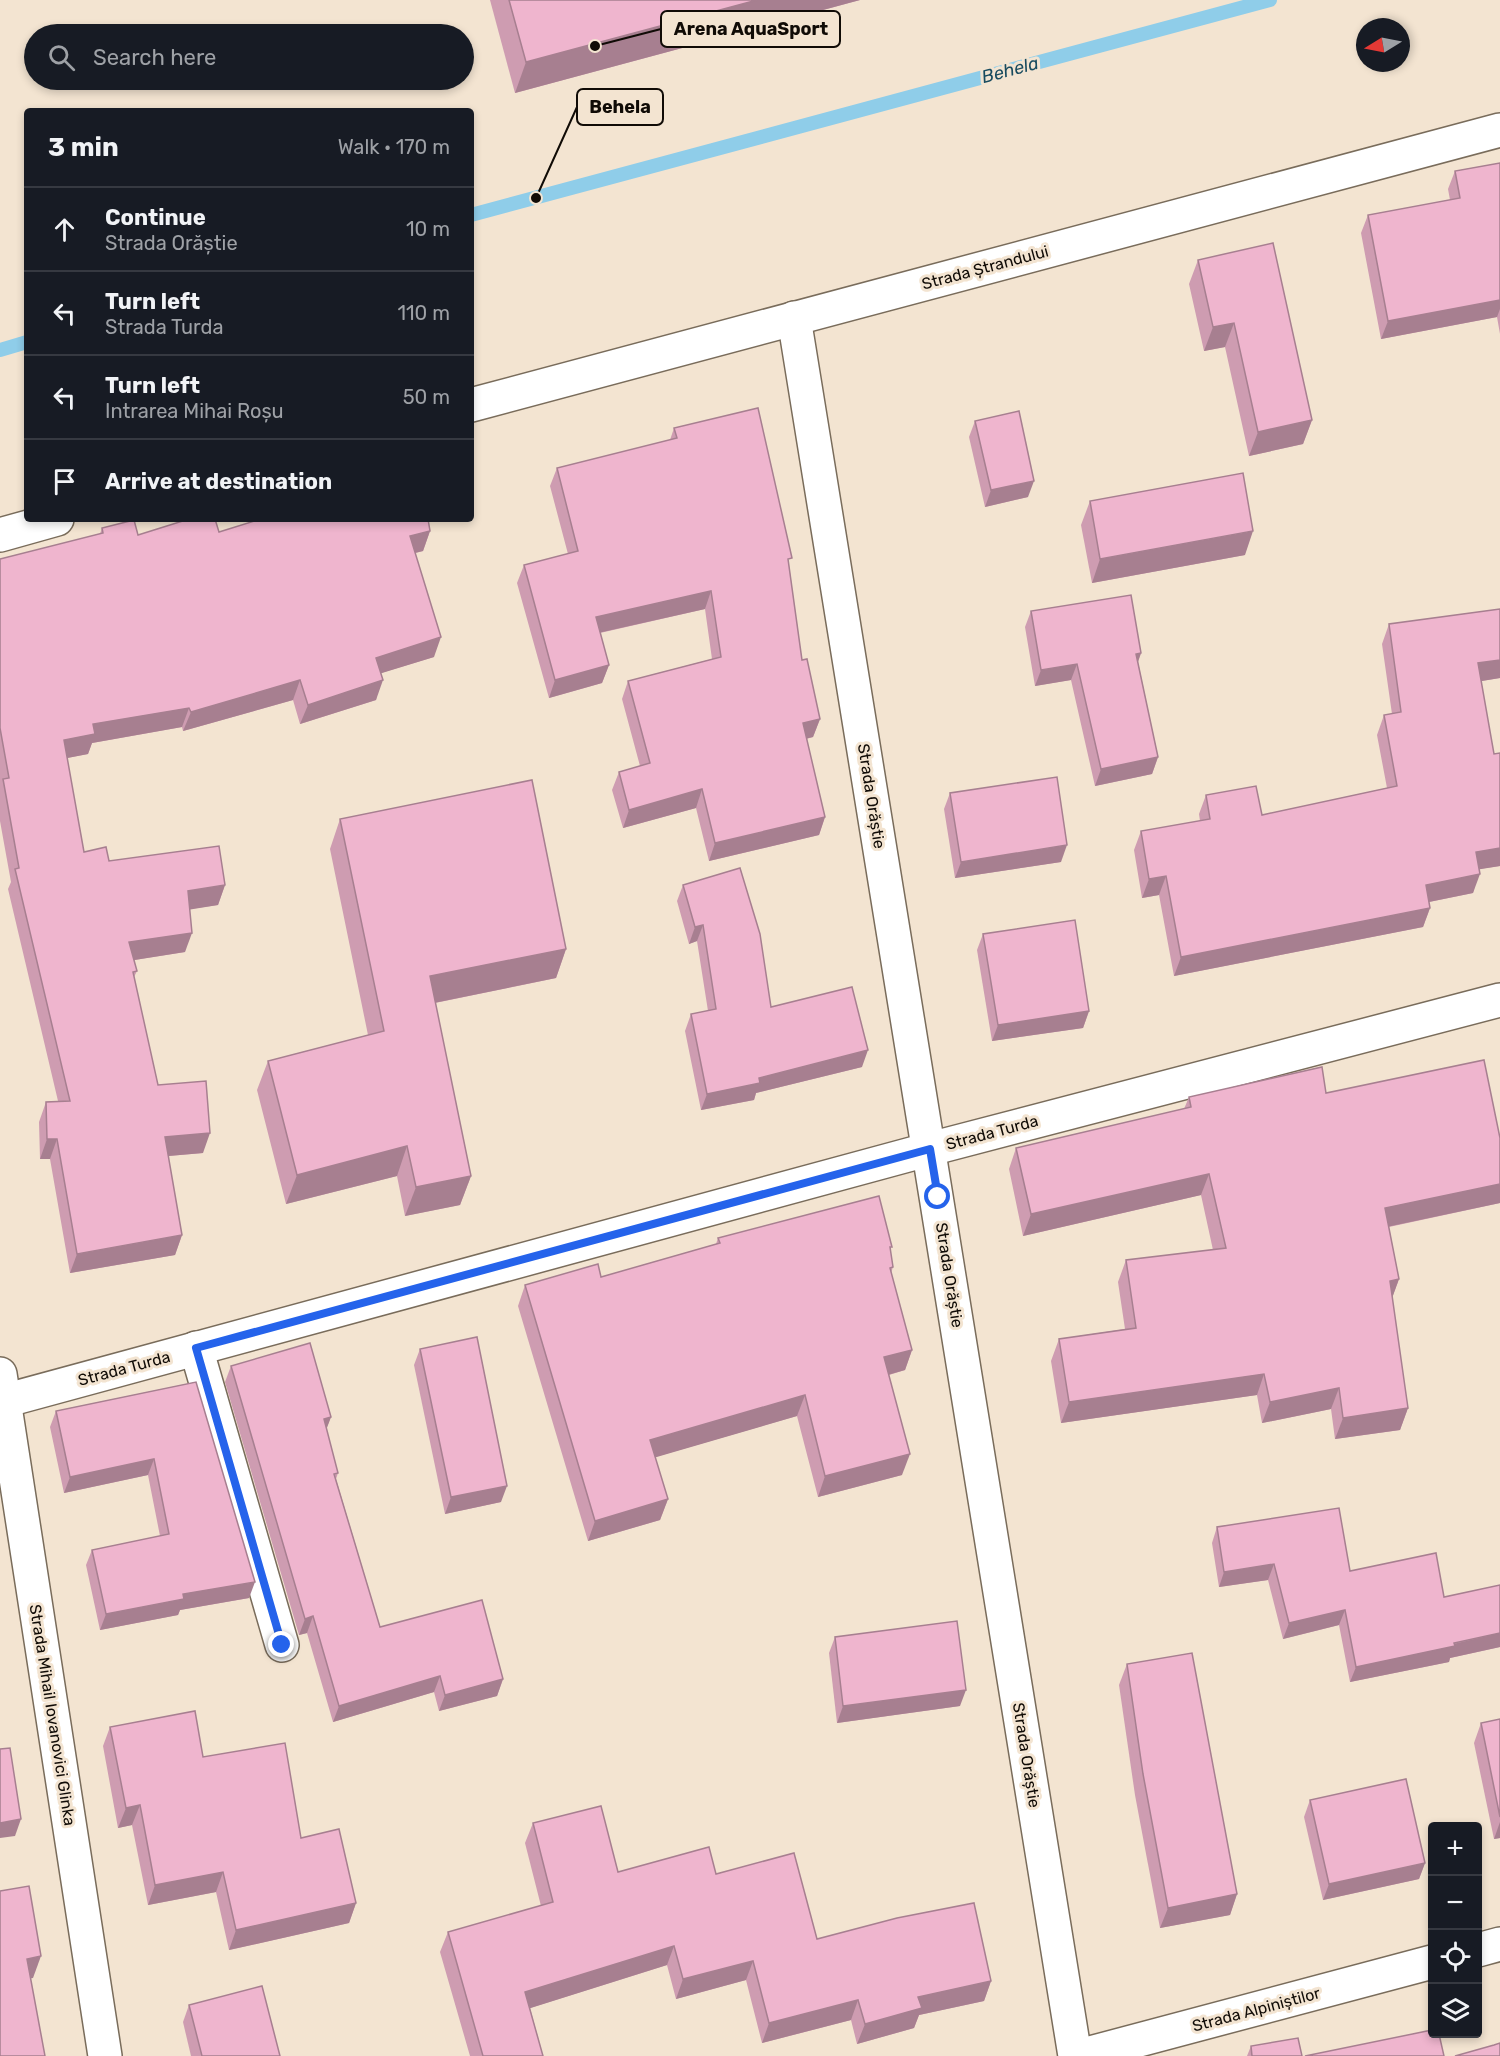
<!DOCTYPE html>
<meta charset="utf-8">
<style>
:root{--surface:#171b24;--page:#242831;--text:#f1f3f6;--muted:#9ea1a6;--line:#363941}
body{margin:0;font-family:Rubik,sans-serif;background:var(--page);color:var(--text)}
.controls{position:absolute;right:18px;bottom:18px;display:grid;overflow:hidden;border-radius:6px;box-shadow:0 3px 9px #0003}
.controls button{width:54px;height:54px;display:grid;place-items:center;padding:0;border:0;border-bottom:2px solid var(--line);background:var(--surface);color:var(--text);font:30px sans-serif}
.compass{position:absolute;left:1356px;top:18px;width:54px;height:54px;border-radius:50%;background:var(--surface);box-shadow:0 3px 9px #0003;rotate:260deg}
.stop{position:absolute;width:18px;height:18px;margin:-14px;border:4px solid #2563eb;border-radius:50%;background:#fff}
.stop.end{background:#2563eb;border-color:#fff;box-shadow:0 2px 6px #0008}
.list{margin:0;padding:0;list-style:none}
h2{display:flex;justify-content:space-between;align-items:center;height:78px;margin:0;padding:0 24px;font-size:26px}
h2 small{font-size:20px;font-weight:400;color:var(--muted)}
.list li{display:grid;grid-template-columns:39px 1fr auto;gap:18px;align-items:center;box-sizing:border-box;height:84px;padding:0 24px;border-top:2px solid var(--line)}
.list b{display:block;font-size:22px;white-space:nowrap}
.list p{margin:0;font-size:20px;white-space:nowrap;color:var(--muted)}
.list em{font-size:20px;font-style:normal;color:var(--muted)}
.icon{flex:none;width:33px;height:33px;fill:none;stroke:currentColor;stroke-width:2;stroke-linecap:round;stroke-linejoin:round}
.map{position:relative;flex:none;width:1500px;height:2056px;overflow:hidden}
.search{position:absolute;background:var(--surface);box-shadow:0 3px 9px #0003;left:24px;top:24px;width:450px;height:66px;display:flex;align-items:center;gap:15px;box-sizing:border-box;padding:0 21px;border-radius:33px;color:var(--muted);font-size:22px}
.panel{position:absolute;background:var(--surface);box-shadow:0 3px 9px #0003;left:24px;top:108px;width:450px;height:414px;border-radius:6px}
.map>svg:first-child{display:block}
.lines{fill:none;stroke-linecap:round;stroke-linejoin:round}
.stream{stroke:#8fcde9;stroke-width:14}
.minor-casing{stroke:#796c5b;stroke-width:36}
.minor{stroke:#fff;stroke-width:33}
.wall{fill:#ce9cb1}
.shaded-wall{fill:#a77f90}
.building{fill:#efb5ce;stroke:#a77f90;stroke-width:1.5}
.route{stroke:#2563eb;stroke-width:8}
.labels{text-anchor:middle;stroke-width:6;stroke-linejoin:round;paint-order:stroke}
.street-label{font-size:16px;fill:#100b06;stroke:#f3e4d1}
.water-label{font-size:18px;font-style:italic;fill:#184b5f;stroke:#f3e4d1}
.leader{fill:none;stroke:#100b06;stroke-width:2}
.callout-dot{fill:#100b06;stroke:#f3e4d1;stroke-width:2}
.callout{fill:#f3e4d1;stroke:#100b06;stroke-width:2}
.callout-label{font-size:18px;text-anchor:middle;font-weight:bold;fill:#100b06}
</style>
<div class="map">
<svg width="1500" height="2056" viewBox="0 0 1500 2056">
<rect width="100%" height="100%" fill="#f3e4d1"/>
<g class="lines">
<!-- stream -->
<g class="stream">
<path d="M471,215l799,-215"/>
<path d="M0,350l27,-8"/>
</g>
<!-- minor casing -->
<g class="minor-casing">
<g id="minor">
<path d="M794,318l281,1738"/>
<path d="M471,405l1029,-275"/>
<path d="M0,535l57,-16"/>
<path d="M196,1348l86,297"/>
<path d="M0,1374l105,682"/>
<path d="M0,1402l930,-253 570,-149"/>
<path d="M1478,1950l22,-6"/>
<path d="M1079,2056l353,-94"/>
</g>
</g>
<!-- minor -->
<use href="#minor" class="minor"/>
</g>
<!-- wall -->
<g class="wall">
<path d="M490,0h370l-345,93z"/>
<path d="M1500,163v171l-3,-17 -116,22 -20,-106 7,-18 82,-15 -2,-11 7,-18z"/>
<path d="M1198,260l114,160 -9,24 -54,12 -24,-109 -21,4 -15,-67z"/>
<path d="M975,421l53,76 -43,10 -16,-70z"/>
<path d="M674,428l115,137 13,95 18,59 -7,18 -7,2 19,78 -6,18 -110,26 -13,-53 -73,20 -11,-38 7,-18 21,-6 -18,-67 6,-18 84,-22 -7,-50 -105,24 9,32 -7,18 -53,15 -32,-115 7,-18 44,-11 -18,-68 7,-18 113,-28z"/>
<path d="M1090,501l155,54 -153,28 -11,-58z"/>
<path d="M102,528l36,7 81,-3 211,-1 -7,20 -8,2 19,104 -53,16 -5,27 -76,24 -7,-24 -110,31 -1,-4 -90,16 -4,11 -21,4 17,94 25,9 116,24 -7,20 -28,4 -5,43 -51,8 3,11 -3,6 24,108 45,68 -35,3 14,79 -7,20 -105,18 -20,-114h-10l-1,-37 7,-20 12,-1 -50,-212 3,-7 -11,-61v-262l100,-25z"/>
<path d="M1500,609v69l-19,3 13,73 6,-1v113l-21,3 -6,24 -44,9 1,6 -7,19 -249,49 -15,-81 -17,3 -8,-48 7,-19 59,-10 -1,-7 7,-19 56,20 125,-27 -10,-53 7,-20 8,-1 -10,-70 7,-20z"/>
<path d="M1031,611l110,42 -3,9 20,95 -6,17 -57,12 -24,-106 -36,6 -10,-59z"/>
<path d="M950,793l111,69 -106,16 -11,-69z"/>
<path d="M340,819l226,130 -10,29 -121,25 36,173 -11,29 -55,11 -8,-40 -111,28 -29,-114 11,-29 100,-26 -38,-186z"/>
<path d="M683,885l88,122 91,60 -106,26 -2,7 -53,10 -16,-79 6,-17 17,-3 -11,-70 -8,3 -12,-43z"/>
<path d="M983,934l106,77 -6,17 -91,13 -15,-91z"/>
<path d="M1326,1093l174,110 -111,24 10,52 -7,19 16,110 -8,22 -65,9 -4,-30 -69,14 -5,-28 -196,28 -10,-62 8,-22 66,-10 -7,-47 8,-22 87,-10 -12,-55 -178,41 -14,-67 7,-21 168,-39 5,-12z"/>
<path d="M718,1238l172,13 3,16 -2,6 21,77 -7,20 -16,5 13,100 -84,22 -21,-81 -142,41 13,42 -8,21 -72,21 -70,-235 7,-21 76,-8 115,-33z"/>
<path d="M420,1349l81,153 -56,12 -31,-149z"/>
<path d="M231,1366l100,51 -5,12 12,44 -2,6 44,148 123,52 -6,17 -58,15 -5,-19 -101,30 -26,-89 -8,2 -74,-253z"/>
<path d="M196,1382l53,216 -69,12 -2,5 -78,15 -14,-65 6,-15 68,-14 -12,-61 -84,18 -14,-66 6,-16z"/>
<path d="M1217,1527l133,44 94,26 56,-12v62l-50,11 -1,4 -99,20 -11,-57 -56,14 -15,-59 -49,7 -7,-44z"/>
<path d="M835,1637l125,69 -123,17 -8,-70z"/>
<path d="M1127,1664l110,230 -7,21 -70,13 -25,-133 -16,-110z"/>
<path d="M1500,1719v119l-6,1 -20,-96 7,-20z"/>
<path d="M110,1727l93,30 98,81 55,65 -7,20 -120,27 -13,-58 -68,13 -16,-80 -14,3 -15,-82z"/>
<path d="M1310,1800l115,63 -6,16 -96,21 -19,-83z"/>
<path d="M533,1823l85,49 98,2 101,65 174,42 -7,20 -65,14 -5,13 -57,16 -6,-24 -89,23 -16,-63 -70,19 -9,-34 -137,43 13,48h-73l-30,-104 8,-20 93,-26 -16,-63z"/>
<path d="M189,2005l91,51h-89l-8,-34z"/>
<path d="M1251,2046l51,10h-55z"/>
</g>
<!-- shaded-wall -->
<g class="shaded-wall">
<path d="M757,0h103l-345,93 11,-31z"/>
<path d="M1500,300v9l-3,8 -116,22 7,-18z"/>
<path d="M1234,323l-9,24 -21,4 9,-24z"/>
<path d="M1312,420l-9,24 -54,12 9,-24z"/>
<path d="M1034,481l-6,16 -43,10 6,-17z"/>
<path d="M430,531l-7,20 -20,5 7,-20z"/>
<path d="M1253,531l-8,24 -153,28 8,-24z"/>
<path d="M711,591l-6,18 -116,26 7,-18z"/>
<path d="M441,637l-7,20 -65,20 7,-19z"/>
<path d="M1141,653l-6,17 1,-16z"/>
<path d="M1500,660v18l-30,5 8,-20z"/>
<path d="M1077,664l-6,16 -36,6 6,-16z"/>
<path d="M609,665l-7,18 -53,15 6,-18z"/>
<path d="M300,680l-7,20 -110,31 8,-19z"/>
<path d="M383,680l-7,20 -76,24 8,-19z"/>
<path d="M189,708l-7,19 -90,16 -4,11 -31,6 7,-20 29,-16z"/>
<path d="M820,719l-7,18 -17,4 7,-18z"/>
<path d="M1158,757l-6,17 -57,12 6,-17z"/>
<path d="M702,789l-6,19 -73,20 6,-18z"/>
<path d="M825,817l-6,18 -110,26 6,-18z"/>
<path d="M1067,845l-6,17 -106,16 6,-16z"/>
<path d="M1500,848v18l-31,5 7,-19z"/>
<path d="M1480,874l-7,19 -54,11 7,-19z"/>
<path d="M1166,876l-7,19 -17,3 7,-19z"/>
<path d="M225,885l-7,20 -37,6 7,-20z"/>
<path d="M1430,908l-7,19 -249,49 7,-19z"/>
<path d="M703,925l-6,16 -8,3 6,-17z"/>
<path d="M192,933l-7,19 -63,10 7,-20z"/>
<path d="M566,949l-10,29 -137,28 11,-30z"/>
<path d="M1089,1011l-6,17 -91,13 6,-16z"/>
<path d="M868,1050l-6,17 -106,26 -2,7 -53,10 6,-16 52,-16z"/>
<path d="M210,1133l-7,20 -46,4 8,-20z"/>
<path d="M47,1139h10l-7,20h-10z"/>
<path d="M407,1146l-10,30 -111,28 11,-29z"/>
<path d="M1209,1174l-8,21 -178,41 8,-22z"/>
<path d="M471,1176l-11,29 -55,11 11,-29z"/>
<path d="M1500,1184v19l-123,26 8,-21z"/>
<path d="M182,1235l-7,20 -105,18 7,-19z"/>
<path d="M1399,1279l-8,22 -1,-20z"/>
<path d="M912,1350l-7,20 -28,8 7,-21z"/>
<path d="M1264,1374l-7,21 -196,28 8,-21z"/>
<path d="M1339,1388l-8,21 -69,14 8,-21z"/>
<path d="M805,1395l-8,21 -154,45 7,-21z"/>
<path d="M1408,1408l-8,22 -65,9 8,-21z"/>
<path d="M331,1417l-6,16 -1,-14z"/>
<path d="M910,1454l-8,21 -84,22 7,-21z"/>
<path d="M154,1459l-6,16 -84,18 6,-16z"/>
<path d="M507,1486l-6,16 -56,12 6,-17z"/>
<path d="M668,1499l-8,21 -72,21 7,-20z"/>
<path d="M1274,1564l-6,16 -49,7 5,-15z"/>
<path d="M255,1582l-6,16 -69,12 -2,5 -78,15 6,-16 77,-20z"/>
<path d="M1345,1610l-6,15 -56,14 6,-16z"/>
<path d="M313,1616l-6,17 -8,2 6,-16z"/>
<path d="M1500,1633v14l-50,11 -1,4 -99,20 6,-15z"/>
<path d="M440,1676l-6,16 -101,30 6,-16z"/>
<path d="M503,1679l-6,17 -58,15 6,-16z"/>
<path d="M966,1690l-6,16 -123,17 6,-17z"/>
<path d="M140,1805l-8,20 -14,3 8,-20z"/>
<path d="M21,1819l-6,17 -15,2v-15z"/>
<path d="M1500,1822v16l-6,1z"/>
<path d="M1425,1863l-6,16 -96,21 6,-16z"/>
<path d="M223,1872l-7,20 -68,13 7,-20z"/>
<path d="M1237,1894l-7,21 -70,13 8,-20z"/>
<path d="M356,1903l-7,20 -120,27 7,-20z"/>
<path d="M674,1946l-7,19 -149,47 7,-20z"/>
<path d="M41,1956l-8,22 -14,2 8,-21z"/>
<path d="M753,1961l-7,19 -70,19 7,-20z"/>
<path d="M991,1981l-7,20 -65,14 -5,13 -57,16 8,-20 53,-27z"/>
<path d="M858,2000l-7,20 -89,23 7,-20z"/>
</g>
<!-- building -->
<g class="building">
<path d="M509,0h248l-231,62z"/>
<path d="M1500,163v137l-112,21 -20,-106 92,-17 -5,-27z"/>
<path d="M1273,243l39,177 -54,12 -24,-109 -21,4 -15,-67z"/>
<path d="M758,408l34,150 -4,1 14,101 5,-1 13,60 -17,4 22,94 -110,26 -13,-54 -73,21 -10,-38 31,-9 -22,-82 93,-24 -10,-66 -115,26 13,48 -54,15 -31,-115 54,-14 -21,-83 120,-30 -3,-10z"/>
<path d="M1019,411l15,70 -43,9 -16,-69z"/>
<path d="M1243,473l10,58 -153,28 -10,-58z"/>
<path d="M189,519h26l4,13 42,-13h167l2,12 -20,5 31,101 -65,21 7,22 -75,25 -8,-25 -109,32 -2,-4 -96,16 2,10 -31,6 20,112 22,-5 3,14 110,-15 6,39 -37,6 4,42 -63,9 8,29 -4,1 25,113 48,-4 4,52 -45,4 17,98 -105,19 -20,-115h-10l-1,-37 24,-1 -55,-232 4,-1 -16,-89 6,-1 -9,-50v-169l103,-26 -1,-5 32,-8 4,15z"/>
<path d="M1131,595l10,58 -5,1 22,103 -57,12 -24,-105 -36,6 -10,-59z"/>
<path d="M1500,609v51l-22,3 16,91 6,-1v95l-24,4 4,22 -54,11 4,23 -249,49 -15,-81 -17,3 -8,-48 69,-12 -4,-24 50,-9 6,29 135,-29 -13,-71 17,-3 -12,-88z"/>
<path d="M1057,777l10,68 -106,17 -11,-69z"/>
<path d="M532,780l34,169 -136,27 41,200 -55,11 -9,-41 -110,29 -29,-114 116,-30 -44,-212z"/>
<path d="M740,868l20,66 11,73 81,-20 16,63 -109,28 1,5 -53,11 -16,-80 25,-5 -13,-84 -8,2 -12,-42z"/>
<path d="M1075,920l14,91 -91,14 -15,-91z"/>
<path d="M1484,1060l16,78v46l-115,24 14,71 -9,2 18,127 -65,10 -4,-30 -69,14 -6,-28 -195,28 -10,-63 77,-11 -10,-68 100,-12 -17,-74 -178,40 -15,-66 175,-41 -2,-10 133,-30 4,26z"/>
<path d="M879,1196l13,51h-2l3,20 -3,1 22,82 -28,7 26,97 -85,22 -20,-81 -155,45 18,59 -73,22 -70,-236 73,-21 3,13 119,-34 -2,-5z"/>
<path d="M477,1337l30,149 -56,11 -31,-148z"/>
<path d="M310,1343l21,74 -7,2 14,54 -4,1 46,153 102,-27 21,79 -58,16 -5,-19 -101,30 -26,-90 -8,3 -74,-253z"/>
<path d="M196,1382l59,200 -72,12 1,5 -78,15 -14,-64 77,-16 -15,-75 -84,18 -14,-66z"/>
<path d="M1339,1508l11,63 86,-18 8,44 56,-12v48l-46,10 1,3 -99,21 -11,-57 -56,13 -15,-59 -50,8 -7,-45z"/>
<path d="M957,1621l9,69 -123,16 -8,-69z"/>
<path d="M1192,1653l45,241 -69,14 -25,-134 -16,-110z"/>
<path d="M195,1711l8,46 82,-14 16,95 38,-9 17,74 -120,27 -13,-58 -68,13 -15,-80 -14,3 -16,-81z"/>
<path d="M1500,1719v98l-19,-94z"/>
<path d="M10,1748l11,71 -21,4v-74z"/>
<path d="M1406,1779l19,84 -96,21 -19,-84z"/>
<path d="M601,1806l17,66 91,-25 7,27 78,-21 23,86 80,-21 77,-15 17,78 -73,16 4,11 -57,16 -7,-24 -89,23 -16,-62 -70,18 -9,-33 -149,46 18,64h-60l-35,-124 105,-30 -20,-79z"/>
<path d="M29,1886l12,70 -14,3 18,97h-45v-165z"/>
<path d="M262,1986l18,70h-78l-13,-51z"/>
<path d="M1432,2030v4h7l5,22h-139z"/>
<path d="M1298,2038l4,18h-50l-1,-10z"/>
<path d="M1500,2043v13h-45l39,-11z"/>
</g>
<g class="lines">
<!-- route -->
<path class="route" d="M282,1645l-86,-297 734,-199 8,48"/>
</g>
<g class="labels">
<!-- street labels -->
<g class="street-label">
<text transform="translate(985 267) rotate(-15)" y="6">Strada Ștrandului</text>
<text transform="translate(872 796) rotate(81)" y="6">Strada Orăștie</text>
<text transform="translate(992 1132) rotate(-15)" y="6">Strada Turda</text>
<text transform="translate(950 1275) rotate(81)" y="6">Strada Orăștie</text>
<text transform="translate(124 1368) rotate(-15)" y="6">Strada Turda</text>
<text transform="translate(53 1715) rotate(81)" y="6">Strada Mihail Iovanovici Glinka</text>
<text transform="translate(1027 1755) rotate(81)" y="6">Strada Orăștie</text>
<text transform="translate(1256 2009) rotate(-15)" y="6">Strada Alpiniștilor</text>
</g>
<!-- water labels -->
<g class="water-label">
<text transform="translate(1010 70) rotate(-15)" y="6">Behela</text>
</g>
</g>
<!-- callouts -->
<path class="leader" d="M595 46L661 29M536 198L577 107"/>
<g class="callout-dot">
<circle cx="595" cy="46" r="6"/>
<circle cx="536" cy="198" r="6"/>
</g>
<g class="callout">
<rect x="661" y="11" width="179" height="36" rx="6"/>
<rect x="577" y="89" width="86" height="36" rx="6"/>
</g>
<g class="callout-label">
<text x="751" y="35">Arena AquaSport</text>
<text x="620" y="113">Behela</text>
</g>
</svg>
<div class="controls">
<button>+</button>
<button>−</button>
<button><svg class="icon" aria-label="locate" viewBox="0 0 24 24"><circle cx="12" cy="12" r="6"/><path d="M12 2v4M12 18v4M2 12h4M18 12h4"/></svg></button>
<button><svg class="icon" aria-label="layers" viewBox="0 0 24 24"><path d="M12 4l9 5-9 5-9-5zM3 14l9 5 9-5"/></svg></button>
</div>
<svg class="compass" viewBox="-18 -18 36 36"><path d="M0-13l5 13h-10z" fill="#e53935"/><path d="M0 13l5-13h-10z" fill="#9ea1a6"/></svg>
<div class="stop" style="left:938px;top:1197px"></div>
<div class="stop end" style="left:282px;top:1645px"></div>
<div class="search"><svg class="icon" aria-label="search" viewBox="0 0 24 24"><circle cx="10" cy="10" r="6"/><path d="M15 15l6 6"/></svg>Search here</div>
<section class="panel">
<h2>3 min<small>Walk · 170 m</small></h2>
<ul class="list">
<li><svg class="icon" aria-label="ahead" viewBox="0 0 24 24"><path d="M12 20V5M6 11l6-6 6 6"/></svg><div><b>Continue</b><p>Strada Orăștie</p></div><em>10 m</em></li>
<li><svg class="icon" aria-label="left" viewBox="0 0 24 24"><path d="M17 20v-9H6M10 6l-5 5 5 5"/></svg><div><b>Turn left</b><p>Strada Turda</p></div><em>110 m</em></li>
<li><svg class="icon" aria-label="left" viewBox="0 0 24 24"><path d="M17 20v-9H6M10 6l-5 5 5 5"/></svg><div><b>Turn left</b><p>Intrarea Mihai Roșu</p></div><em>50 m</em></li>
<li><svg class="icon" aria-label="arrive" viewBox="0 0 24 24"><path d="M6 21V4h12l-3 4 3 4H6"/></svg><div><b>Arrive at destination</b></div></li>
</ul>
</section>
</div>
